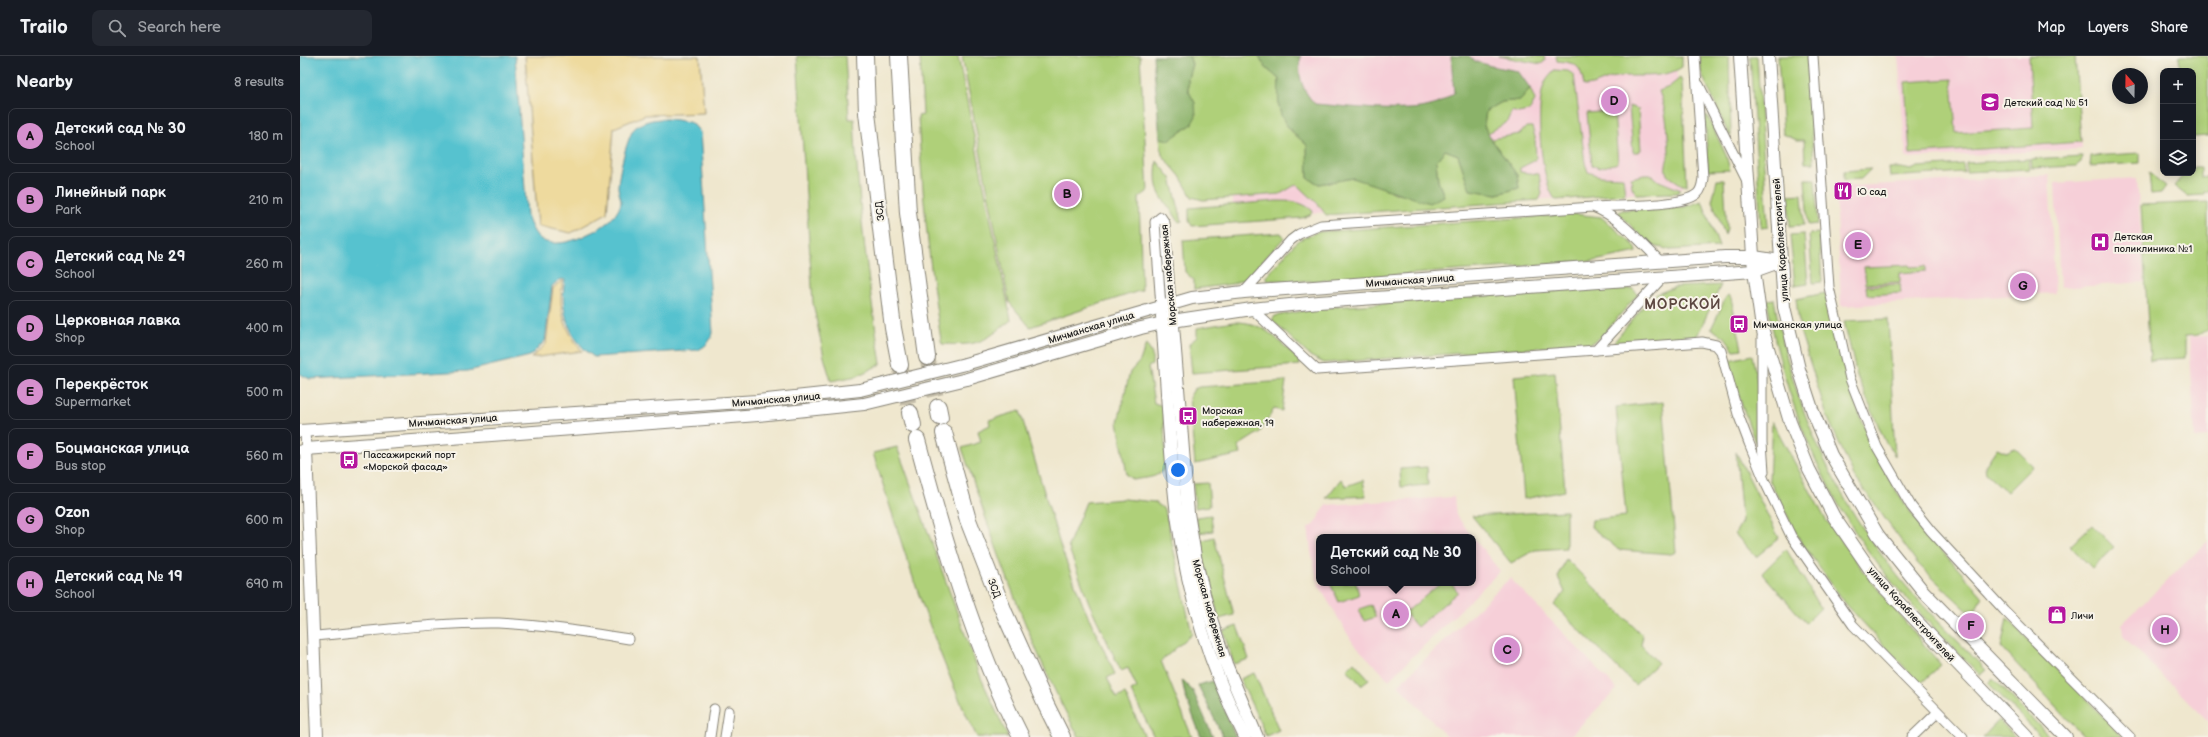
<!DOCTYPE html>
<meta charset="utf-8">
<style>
:root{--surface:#171b24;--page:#242831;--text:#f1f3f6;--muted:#9ea1a6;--line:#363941;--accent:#d690ce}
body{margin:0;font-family:"Balsamiq Sans",sans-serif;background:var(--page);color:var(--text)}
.controls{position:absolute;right:12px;top:12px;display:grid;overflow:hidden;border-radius:8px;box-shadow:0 2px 10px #0003}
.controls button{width:36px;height:36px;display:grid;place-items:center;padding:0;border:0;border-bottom:1px solid var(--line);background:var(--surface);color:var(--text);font:20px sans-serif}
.compass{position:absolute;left:1812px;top:12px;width:36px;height:36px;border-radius:50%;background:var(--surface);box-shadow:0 2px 10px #0003;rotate:340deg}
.you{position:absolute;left:878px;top:414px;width:14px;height:14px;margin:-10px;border:3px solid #fff;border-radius:50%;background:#1a73e8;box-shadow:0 0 0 6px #1a73e833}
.badge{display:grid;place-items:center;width:26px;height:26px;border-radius:50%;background:var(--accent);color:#111;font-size:13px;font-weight:700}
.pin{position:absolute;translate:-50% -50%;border:2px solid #fff;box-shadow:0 1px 4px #0006}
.popup{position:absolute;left:1016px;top:478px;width:160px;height:52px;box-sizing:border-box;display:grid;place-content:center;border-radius:8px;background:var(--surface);filter:drop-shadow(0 1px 3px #0005);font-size:13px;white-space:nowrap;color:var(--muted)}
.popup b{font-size:15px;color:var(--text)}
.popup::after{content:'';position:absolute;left:50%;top:100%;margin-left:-8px;border:8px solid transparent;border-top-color:var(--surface)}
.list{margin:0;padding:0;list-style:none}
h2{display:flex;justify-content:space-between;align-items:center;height:52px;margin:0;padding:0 16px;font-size:17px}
h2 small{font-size:13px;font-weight:400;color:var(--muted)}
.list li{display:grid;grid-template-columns:26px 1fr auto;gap:12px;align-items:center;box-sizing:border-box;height:56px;margin:0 8px 8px;padding:0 8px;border:1px solid var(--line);border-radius:8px}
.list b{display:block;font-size:15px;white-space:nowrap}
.list p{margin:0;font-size:13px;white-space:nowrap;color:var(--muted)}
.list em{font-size:13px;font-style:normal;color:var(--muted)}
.icon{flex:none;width:22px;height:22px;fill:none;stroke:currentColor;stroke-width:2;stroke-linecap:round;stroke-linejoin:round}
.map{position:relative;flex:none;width:1908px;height:681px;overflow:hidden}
header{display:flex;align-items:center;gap:24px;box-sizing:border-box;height:56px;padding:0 20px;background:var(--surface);border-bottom:1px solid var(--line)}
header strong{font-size:19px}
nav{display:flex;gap:22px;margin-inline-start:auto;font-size:14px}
.search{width:280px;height:36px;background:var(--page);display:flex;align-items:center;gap:10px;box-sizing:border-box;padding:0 14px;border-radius:8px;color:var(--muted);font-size:15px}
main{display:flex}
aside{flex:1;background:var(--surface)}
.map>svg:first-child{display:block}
.built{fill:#f6cfd8}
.green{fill:#afd079;stroke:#66764a}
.forest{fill:#8bb269;stroke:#546742}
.sand{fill:#eeda9e;stroke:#857b5d}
.water{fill:#56c2cf;stroke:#396f76}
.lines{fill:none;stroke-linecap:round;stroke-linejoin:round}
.highway-tunnel{stroke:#c5beaa;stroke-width:16;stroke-dasharray:16 8;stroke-linecap:butt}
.street-casing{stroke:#868275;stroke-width:11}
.secondary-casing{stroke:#868275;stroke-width:14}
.highway-casing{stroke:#868275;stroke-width:18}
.street{stroke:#fff;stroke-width:9}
.secondary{stroke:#fff;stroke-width:12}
.highway{stroke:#fff;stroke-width:16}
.secondary-bridge-casing{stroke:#868275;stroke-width:14;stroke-linecap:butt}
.secondary-bridge{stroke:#fff;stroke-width:12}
.labels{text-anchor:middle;stroke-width:4;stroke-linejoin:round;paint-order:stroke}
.poi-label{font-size:10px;fill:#1c1c1c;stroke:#f7f3e8;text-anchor:start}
.street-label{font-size:10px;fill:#1c1c1c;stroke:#f7f3e8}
.district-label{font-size:14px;font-weight:bold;letter-spacing:1px;fill:#5d4841;stroke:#f7f3e8}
</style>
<header>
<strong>Trailo</strong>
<div class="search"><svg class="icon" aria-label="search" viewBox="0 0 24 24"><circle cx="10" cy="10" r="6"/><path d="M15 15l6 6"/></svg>Search here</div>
<nav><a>Map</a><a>Layers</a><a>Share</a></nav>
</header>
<main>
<aside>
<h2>Nearby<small>8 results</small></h2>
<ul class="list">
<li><span class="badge">A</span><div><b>Детский сад № 30</b><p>School</p></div><em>180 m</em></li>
<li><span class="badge">B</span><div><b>Линейный парк</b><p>Park</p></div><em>210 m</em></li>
<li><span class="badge">C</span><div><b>Детский сад № 29</b><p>School</p></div><em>260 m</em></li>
<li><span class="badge">D</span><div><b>Церковная лавка</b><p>Shop</p></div><em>400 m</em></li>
<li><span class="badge">E</span><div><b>Перекрёсток</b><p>Supermarket</p></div><em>500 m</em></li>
<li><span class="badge">F</span><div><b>Боцманская улица</b><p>Bus stop</p></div><em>560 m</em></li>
<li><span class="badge">G</span><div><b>Ozon</b><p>Shop</p></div><em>600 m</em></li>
<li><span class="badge">H</span><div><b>Детский сад № 19</b><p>School</p></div><em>690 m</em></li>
</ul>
</aside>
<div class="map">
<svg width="1908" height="681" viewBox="0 0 1908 681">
<rect width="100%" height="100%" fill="#f7f3e8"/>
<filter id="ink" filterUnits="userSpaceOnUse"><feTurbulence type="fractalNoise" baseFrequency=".025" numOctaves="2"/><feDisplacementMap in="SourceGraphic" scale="8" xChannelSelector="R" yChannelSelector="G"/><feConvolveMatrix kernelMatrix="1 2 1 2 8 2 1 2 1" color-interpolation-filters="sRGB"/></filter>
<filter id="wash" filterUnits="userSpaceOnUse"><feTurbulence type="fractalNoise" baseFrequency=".012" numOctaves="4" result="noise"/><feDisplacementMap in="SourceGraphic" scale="16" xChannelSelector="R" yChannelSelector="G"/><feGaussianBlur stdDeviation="0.9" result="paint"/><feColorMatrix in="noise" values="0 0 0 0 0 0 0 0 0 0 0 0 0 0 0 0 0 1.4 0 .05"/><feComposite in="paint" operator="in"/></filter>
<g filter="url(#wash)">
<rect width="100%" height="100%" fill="#efe7ce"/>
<!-- built -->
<g class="built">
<path d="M922,0h453l11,126 -6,9 -446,27z"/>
<path d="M1598,0h177l7,93 -176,9z"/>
<path d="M1749,119l6,118 -214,13 -5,-119z"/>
<path d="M1837,122l7,104 -84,6 -5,-105z"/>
<path d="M1908,280v101l-13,1 -6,-101z"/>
<path d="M1154,441l2,18 17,22h-154v46h154v-46l27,34 -111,109 -36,-37 -34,-57 -8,-34 -3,-25 5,-1 13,-21z"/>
<path d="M1908,485v180l-85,-85 -1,-12z"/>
<path d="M1210,522l107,111 -48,48h-122l-49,-52z"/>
</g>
<!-- green -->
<g class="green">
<path d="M497,0h48l4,63h5c4,83 14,163 27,245l-24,12 -26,5 -7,-24 -11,-54z"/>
<path d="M620,0h38l53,264c-28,23 -33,26 -69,24l-1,-4c-12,-75 -19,-149 -23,-224l5,-1z"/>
<path d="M662,0h178l8,135 -9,7 3,92 -112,37 -21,-25z"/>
<path d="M889,0h70l7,12 13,11c-2,35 0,43 28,66l1,33 11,6 34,-6 22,6 20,9 49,3 -6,-15 -2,-20 9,-11 13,5 12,35 27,4 22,-6 -2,-13 -26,-36 29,-5 6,-7h6l3,10 1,23 -16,8v4l19,2 3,20 -3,6 -213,15 -8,-11 -21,-20 -17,10 -77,6 -11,-3 -12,-21 -18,-21 -2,-17 9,1 22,-14 4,-22 -7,-13v-12l4,-14z"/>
<path d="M1199,0h45l1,5 -4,3z"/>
<path d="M1256,0h126v11c-19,13 -45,7 -66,10 -12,2 -20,9 -32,9 -3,-20 -6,-23 -27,-25z"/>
<path d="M1400,0h29l2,80 -2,-1 -28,-63z"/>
<path d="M1450,0h7l11,171 -7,1z"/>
<path d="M1478,0h29l7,107h-9l-1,-23h-7l-14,-6z"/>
<path d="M1729,0h46l6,86 -171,12 -5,-72 47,-3 4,54 77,-5z"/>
<path d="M1879,0h29v80l-15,1v-66h-13z"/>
<path d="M1254,14l14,1 6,4 11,88 3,9 12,4 23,1 2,17 -69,6c-16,-16 -22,-100 -10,-120 2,-4 6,-7 8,-10z"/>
<path d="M1380,22l2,4 5,103h-5l-15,-10c-4,-10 2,-15 2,-25 -1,-20 -3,-40 -10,-59l10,-4z"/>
<path d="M1230,32l5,12 -6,11 -11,2 -6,-2 -6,12 -18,10 -4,-7 2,-15 16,-9 19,-2z"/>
<path d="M1329,50l9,3 3,41 -3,2h-5z"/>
<path d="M1314,55l4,52 -19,5 -7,-3 -5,-52z"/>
<path d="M1407,59l19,40 4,15 -22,1 -3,-55z"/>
<path d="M1840,97v10l-50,3 1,-10z"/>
<path d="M1782,100l-1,6 -5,4 -44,2 -1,-9z"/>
<path d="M1729,103l1,10 -64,3v-9z"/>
<path d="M857,105l14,17 11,43 -3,1c-17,-27 -26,-26 -22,-61z"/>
<path d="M1663,108l1,8 -74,5 -1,-9h12l10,2 7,-3z"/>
<path d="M1893,111h8v10l7,-1v16h-4v3l-17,1 -13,-10 11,-13h8z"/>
<path d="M1571,113l-10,10 -17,1v-9z"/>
<path d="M1849,117l17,13 -5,7 -10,1z"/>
<path d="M1344,119h8l7,6 22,9 -4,3 -41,1 -4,-7 -1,-9z"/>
<path d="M1505,123h10l3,45 -10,1z"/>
<path d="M1417,124h7l3,48 -2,7 -13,-34z"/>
<path d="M1502,138l2,31 -14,1 -2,-31z"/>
<path d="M976,145c14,0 26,0 37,10l-3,4 -8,3 -110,8 -3,-5v-13z"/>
<path d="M1402,145l17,46 -48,3 -17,-4 -8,-5 -28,-28 4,-3 62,-3z"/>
<path d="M1908,146v127l-10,6 -13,1v22l-35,2 -9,-155z"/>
<path d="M1275,158l26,3 34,29 2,6 -43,9 -282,20 -45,-1 -2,-2 32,-37 20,-9z"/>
<path d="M981,177l3,4 -1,2 -36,39 -15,6 -38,5v-9l-9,-8 -2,-32z"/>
<path d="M1519,177l3,49 -9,1 -4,-49z"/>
<path d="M1504,178l4,50 -13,2 -5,-51z"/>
<path d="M1610,209v2l16,-1v5l-26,2v9l-34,2 -2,-17z"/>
<path d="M1600,228l1,9 -34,2 -1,-9z"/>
<path d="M1421,229l-24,51 -80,8 -3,-2 34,-41 9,-7 18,-7z"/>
<path d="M1294,232l39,1 5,5 -37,43 -12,7 -265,19 -14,-7 -38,-36 3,-4 45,-8z"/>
<path d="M1525,237c18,77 39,155 86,220 21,29 48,56 71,83l-9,20 -55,-52 -64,-88 -27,-60 -27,-85 -4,-32z"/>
<path d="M1429,239l2,3 11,51 -8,1 -9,-13 -14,-8 15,-32z"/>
<path d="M1474,243c17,100 56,191 119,271 28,36 61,67 93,100l-6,5c-31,-32 -64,-64 -93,-99 -64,-80 -103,-176 -120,-276z"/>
<path d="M1588,263l7,137 -10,-15 -28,-65 -13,-55z"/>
<path d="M933,266c32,-1 45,19 67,39v4l-108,8 -3,-29 8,-7v-9z"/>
<path d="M846,288l6,10v11l-4,2 6,36 9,3 3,59c-6,14 -19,12 -32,15l-7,-5 -9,-53 12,-50 10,-11z"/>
<path d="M1452,299l6,30 -1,56 -2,1 -23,-65 -3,-17z"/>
<path d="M1255,316l10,119 -41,8 -10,-123z"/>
<path d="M986,325l-4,30 -8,-2 -14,23 -22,14 3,8 -46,10 -6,-66 5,-9 5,-2z"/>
<path d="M1363,346l13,150 -5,2 -52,-4 -28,-23 1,-7 34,-4 -10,-109z"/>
<path d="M720,355l41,137 22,57 32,69 -8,4 10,20 8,-4 20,43h-66c-51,-92 -84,-191 -117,-289l19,-6 -3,-11 12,-6 -1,-5z"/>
<path d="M1472,365l54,99 45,61 70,84 -21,19 -74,-80 -45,-62 -32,-62z"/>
<path d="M597,391l84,231 27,59h-31c-45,-91 -73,-187 -104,-284z"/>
<path d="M1697,392l9,4 9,-4 18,18 -26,26 -21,-19 -1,-7z"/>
<path d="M1436,396l43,86 -23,19 -21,-23 7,-13z"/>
<path d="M1127,411l1,18 -27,2 -1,-18z"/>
<path d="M1041,423l5,7 17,-6 3,16 -40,2z"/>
<path d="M908,427l2,23 -15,2 -2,-24z"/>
<path d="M824,443l31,3 10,8 27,124 -31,27 31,76h-38l-23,-46 6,-3 -9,-20 -7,3 -32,-68 -21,-57 18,-44z"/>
<path d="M1266,455v37l-31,2 -24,13 -39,-47z"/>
<path d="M911,459l2,16 -15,2 -2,-16z"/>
<path d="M1792,469l22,22 -22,21 -22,-22z"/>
<path d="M914,481l20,78 -15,4 -20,-78z"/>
<path d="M1486,493l35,59 -15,15 -44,-50z"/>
<path d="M1266,503l77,77 -2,9 17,18 -23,22 -81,-80 11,-13 -7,-15z"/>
<path d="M1030,527h26l3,12 -20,7z"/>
<path d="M1141,527h10l7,9 -41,35 -12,-14z"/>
<path d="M1071,549l5,12 -12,4 -5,-12z"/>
<path d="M1707,562l116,119h-39l-83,-90z"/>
<path d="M937,570l12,33 -15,5 -11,-33z"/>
<path d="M1054,606l15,17 -8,6 -14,-16z"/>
<path d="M954,617l25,57 -13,6 -26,-57z"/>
<path d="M1693,622l57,59h-9l-53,-54z"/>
<path d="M1699,664l16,17h-32z"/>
</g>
<!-- forest -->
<g class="forest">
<path d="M853,0h36l3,8 -4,14v12l7,13 1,13 -5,9 -22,15 -9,-2z"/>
<path d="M959,0h42c-4,20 1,34 14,48 29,2 96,11 121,0 6,-2 13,-8 18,-11l-3,-37h18l6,5 16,5 27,5 12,17 -9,12 -19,2 -16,9 -2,15 7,13 26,36 2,13 -22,6 -27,-4 -12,-35 -13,-5 -9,11 2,20 6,15 -15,7 -76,-25 -34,6 -11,-6 -1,-33c-28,-24 -30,-30 -28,-66l-13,-11z"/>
<path d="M882,624l11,11 20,46h-12l-16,-42z"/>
<path d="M913,625l20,50 3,6h-13l-25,-52z"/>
</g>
<!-- sand -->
<g class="sand">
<path d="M225,0h175l4,57 -59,2 -31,13 -7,85 -36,20 -33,-7z"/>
<path d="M261,225h2c-6,29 2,48 19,70l-51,7 15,-14 7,-56z"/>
</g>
<!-- water -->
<path class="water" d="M0,0h215l12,160c5,13 10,26 25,27 14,1 26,-4 38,-10 12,-5 29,-17 31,-31 0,-5 -3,-10 -3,-15 0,-11 10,-55 18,-60 17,-12 39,-8 56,-4l8,9 13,201c-3,9 -7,13 -15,17l-104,7c-25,-17 -35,-48 -29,-77l-5,-1 -8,7 -7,55 -15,15 -62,15 -158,8 -10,-5z"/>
</g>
<g filter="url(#ink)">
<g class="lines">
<!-- highway-tunnel -->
<g class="highway-tunnel">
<path d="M627,301l11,50"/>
<path d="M600,309l10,48"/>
</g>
<!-- street casing -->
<g class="street-casing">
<g id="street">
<path d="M1513,0l16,231 21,92 27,68 34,59 20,25 73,79 126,127"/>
<path d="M1399,29l48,96"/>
<path d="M1296,151c23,-2 85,0 101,-13 5,-4 5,-10 6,-16l-8,-122"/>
<path d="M944,236l47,-52 8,-6 22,-9 272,-18c27,10 47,35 68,55"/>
<path d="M861,251l-6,-85 6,-5 4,6 6,81"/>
<path d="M952,253l65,61 279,-20 67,-73"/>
<path d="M1462,281v105l2,30"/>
<path d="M1296,294l106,-8 14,3 5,6 17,63 11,29 16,39 26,54 62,89 110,112"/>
<path d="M0,394l6,-1 -1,-18"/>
<path d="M15,580c61,-5 123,-14 184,-13 44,2 87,9 130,16"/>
<path d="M410,681l4,-28"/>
<path d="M425,681l4,-26"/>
<path d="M1612,681l26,-25"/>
</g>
</g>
<!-- secondary casing -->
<g class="secondary-casing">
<g id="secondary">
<path d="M1440,0l14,215 8,57 28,94 19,47 25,48 44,64 150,156"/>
<path d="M1468,0l16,251 15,62 14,43 18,43 47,80 45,56 143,146"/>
<path d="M872,257l16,200 8,49 12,48 18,54 31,73"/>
<path d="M862,260c5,66 7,133 15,199 10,76 33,153 68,222"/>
<path d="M665,308l227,-66 52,-6 481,-35h29l26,4"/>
<path d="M667,323l174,-51 31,-7 80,-12 67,-7 435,-31 25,-9"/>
<path d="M0,375l457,-30 103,-11"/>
<path d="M17,681l-11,-288 452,-34 106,-11"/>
</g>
</g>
<!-- highway casing -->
<g class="highway-casing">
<g id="highway">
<path d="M565,0l2,57 26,215 7,37"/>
<path d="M599,0l9,157 19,144"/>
<path d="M638,351l2,10"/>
<path d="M610,357l3,12"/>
<path d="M644,377l24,87 36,92 42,93 16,32"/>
<path d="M617,384c27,101 56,203 104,297"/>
</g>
</g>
<!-- street -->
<use href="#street" class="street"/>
<!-- secondary -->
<use href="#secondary" class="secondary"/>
<!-- highway -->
<use href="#highway" class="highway"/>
<!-- secondary-bridge casing -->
<g class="secondary-bridge-casing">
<g id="secondary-bridge">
<path d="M560,334l105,-26"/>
<path d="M564,348l103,-25"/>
</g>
</g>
<!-- secondary-bridge -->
<use href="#secondary-bridge" class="secondary-bridge"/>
</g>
</g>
<!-- icons -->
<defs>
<g id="school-square" transform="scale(1)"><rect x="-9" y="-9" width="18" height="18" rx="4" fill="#b5179e" stroke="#f7f3e8"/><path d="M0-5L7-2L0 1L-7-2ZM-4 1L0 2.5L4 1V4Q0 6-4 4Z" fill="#fff"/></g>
<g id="restaurant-square" transform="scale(1)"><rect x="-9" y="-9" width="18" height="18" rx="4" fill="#b5179e" stroke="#f7f3e8"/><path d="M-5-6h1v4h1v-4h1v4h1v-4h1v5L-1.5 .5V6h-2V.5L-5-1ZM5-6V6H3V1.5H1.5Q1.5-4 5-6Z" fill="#fff"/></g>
<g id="hospital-square" transform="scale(1)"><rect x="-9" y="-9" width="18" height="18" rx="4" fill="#b5179e" stroke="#f7f3e8"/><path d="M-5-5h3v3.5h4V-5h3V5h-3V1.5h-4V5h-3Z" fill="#fff"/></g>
<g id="bus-square" transform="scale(1)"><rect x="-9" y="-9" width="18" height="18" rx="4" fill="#b5179e" stroke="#f7f3e8"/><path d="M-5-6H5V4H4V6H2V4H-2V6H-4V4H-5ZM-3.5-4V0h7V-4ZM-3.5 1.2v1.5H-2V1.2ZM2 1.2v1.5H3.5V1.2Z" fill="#fff"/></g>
<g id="shop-square" transform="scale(1)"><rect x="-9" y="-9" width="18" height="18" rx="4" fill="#b5179e" stroke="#f7f3e8"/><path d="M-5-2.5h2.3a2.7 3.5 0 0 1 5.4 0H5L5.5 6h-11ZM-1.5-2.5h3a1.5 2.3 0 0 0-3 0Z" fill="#fff"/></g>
</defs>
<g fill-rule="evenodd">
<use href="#school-square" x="1690" y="46"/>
<use href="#restaurant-square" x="1543" y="135"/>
<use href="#hospital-square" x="1800" y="186"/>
<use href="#bus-square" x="1439" y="268"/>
<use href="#bus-square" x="888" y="360"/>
<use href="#bus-square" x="49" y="404"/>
<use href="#shop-square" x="1757" y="559"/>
</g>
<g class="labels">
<!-- poi labels -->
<g class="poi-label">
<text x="1704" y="50">Детский сад № 51</text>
<text x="1557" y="139">Ю сад</text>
<text x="1814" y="184">Детская<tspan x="1814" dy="12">поликлиника №1</tspan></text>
<text x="1453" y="272">Мичманская улица</text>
<text x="902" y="358">Морская<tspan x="902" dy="12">набережная, 19</tspan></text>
<text x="63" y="402">Пассажирский порт<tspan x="63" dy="12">«Морской фасад»</tspan></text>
<text x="1771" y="563">Личи</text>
</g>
<!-- street labels -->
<g class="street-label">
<text transform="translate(579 155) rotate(-97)" y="4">ЗСД</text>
<text transform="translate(1480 184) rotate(-94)" y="4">улица Кораблестроителей</text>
<text transform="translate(868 219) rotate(-95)" y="4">Морская набережная</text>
<text transform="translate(1110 224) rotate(-4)" y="4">Мичманская улица</text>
<text transform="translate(791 271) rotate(-17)" y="4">Мичманская улица</text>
<text transform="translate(476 343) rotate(-5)" y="4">Мичманская улица</text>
<text transform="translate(153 364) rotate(-4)" y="4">Мичманская улица</text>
<text transform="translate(695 532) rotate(69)" y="4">ЗСД</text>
<text transform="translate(910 552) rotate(74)" y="4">Морская набережная</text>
<text transform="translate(1612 558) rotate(48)" y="4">улица Кораблестроителей</text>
</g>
<!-- district labels -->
<g class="district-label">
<text x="1383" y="253">МОРСКОЙ</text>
</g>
</g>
</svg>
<div class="controls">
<button>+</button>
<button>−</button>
<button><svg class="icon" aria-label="layers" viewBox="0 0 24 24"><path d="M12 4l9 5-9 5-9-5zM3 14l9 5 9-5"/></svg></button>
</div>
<svg class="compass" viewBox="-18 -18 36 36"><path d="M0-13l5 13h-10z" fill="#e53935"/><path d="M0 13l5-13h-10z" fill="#9ea1a6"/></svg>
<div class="you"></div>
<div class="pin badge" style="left:1096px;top:558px">A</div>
<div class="popup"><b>Детский сад № 30</b>School</div>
<div class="pin badge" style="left:767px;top:138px">B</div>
<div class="pin badge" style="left:1207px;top:594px">C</div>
<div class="pin badge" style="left:1314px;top:45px">D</div>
<div class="pin badge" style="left:1558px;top:189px">E</div>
<div class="pin badge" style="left:1671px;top:570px">F</div>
<div class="pin badge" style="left:1723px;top:230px">G</div>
<div class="pin badge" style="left:1865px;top:574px">H</div>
</div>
</main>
